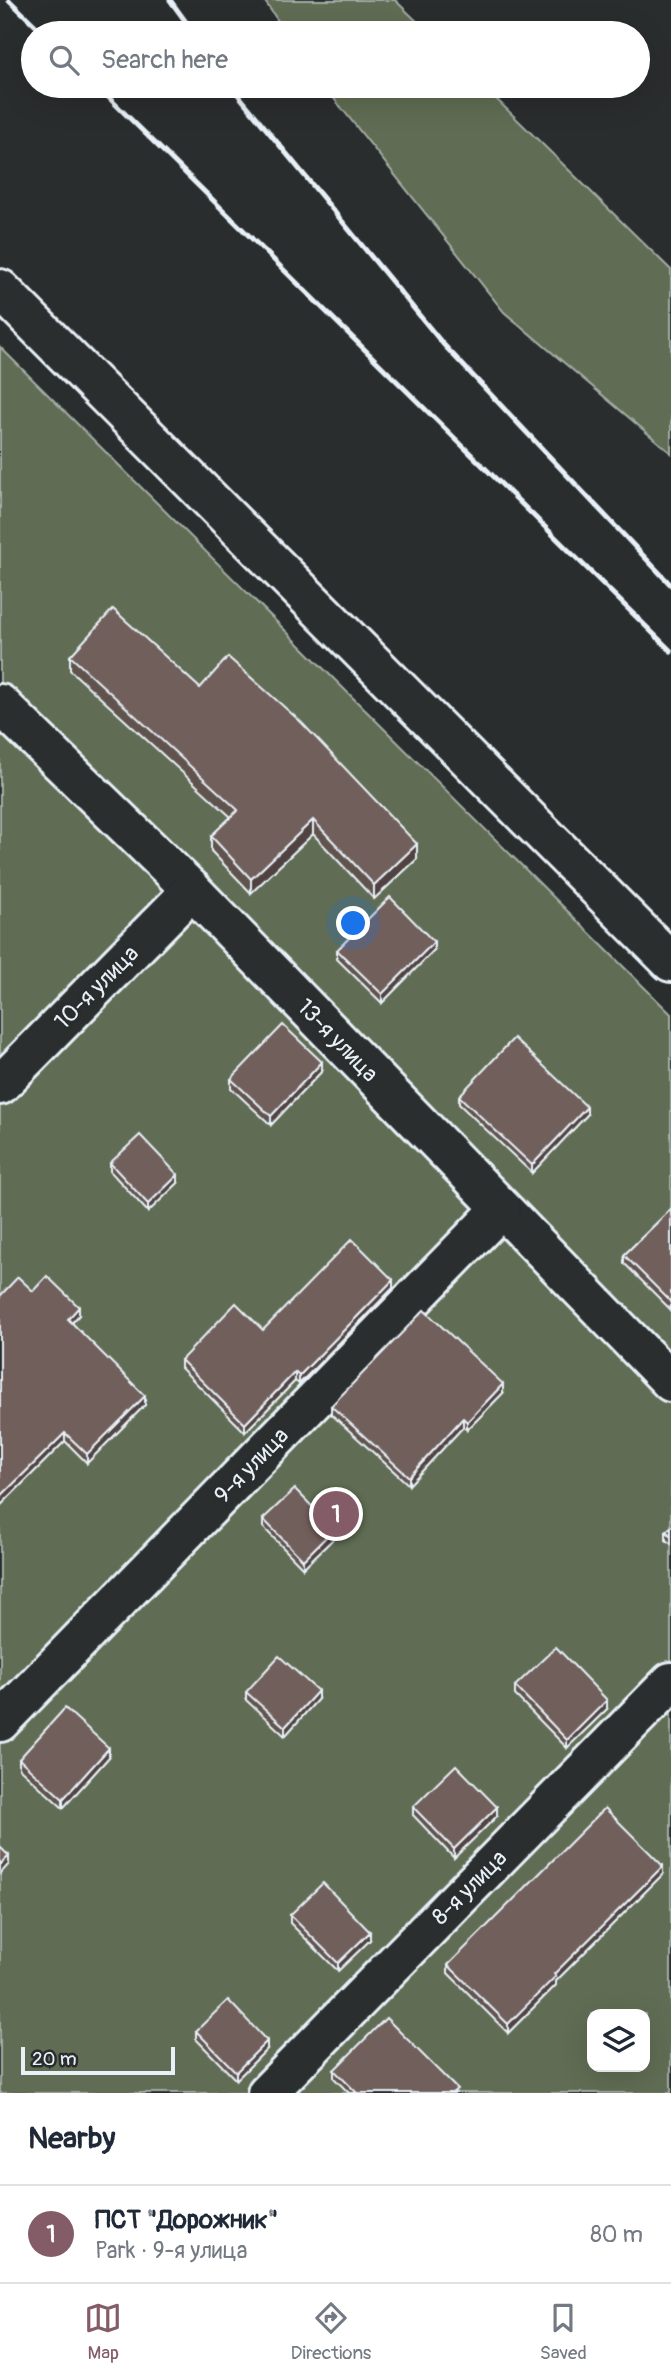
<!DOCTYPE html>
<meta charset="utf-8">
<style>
:root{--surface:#fff;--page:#f6f6f7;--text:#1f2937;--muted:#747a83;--line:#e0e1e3;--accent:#845c67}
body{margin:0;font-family:Pangolin,sans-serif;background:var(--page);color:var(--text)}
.controls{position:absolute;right:21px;bottom:21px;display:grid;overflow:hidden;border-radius:14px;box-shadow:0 7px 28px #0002}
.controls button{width:63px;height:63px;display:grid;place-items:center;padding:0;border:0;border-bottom:2px solid var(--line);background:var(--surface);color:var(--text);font:35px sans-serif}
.scale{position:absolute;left:21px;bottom:18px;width:154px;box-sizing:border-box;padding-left:7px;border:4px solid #e8f1f8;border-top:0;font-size:19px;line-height:24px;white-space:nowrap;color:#e8f1f8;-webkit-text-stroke:5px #2a2d2e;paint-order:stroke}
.you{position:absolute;left:354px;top:924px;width:24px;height:24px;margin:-18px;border:5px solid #fff;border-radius:50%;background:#1a73e8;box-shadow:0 0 0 10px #1a73e833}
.badge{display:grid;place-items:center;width:46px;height:46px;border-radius:50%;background:var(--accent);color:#fff;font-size:23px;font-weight:700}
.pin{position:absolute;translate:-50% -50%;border:4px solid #fff;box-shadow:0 2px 7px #0006}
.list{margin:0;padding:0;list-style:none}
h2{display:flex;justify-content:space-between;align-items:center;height:91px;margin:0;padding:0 28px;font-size:30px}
h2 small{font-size:23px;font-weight:400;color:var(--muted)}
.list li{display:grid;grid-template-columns:46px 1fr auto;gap:21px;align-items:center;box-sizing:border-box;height:98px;padding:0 28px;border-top:2px solid var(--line)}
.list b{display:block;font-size:26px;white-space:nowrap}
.list p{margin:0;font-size:23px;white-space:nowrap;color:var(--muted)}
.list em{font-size:23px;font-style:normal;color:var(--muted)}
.icon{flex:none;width:38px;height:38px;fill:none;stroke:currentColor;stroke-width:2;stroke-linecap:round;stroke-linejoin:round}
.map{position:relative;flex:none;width:671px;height:2093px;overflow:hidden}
.search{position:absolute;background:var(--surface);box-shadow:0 7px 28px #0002;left:21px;right:21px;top:21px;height:77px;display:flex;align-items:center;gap:18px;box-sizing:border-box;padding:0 24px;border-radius:38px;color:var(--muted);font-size:26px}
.sheet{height:189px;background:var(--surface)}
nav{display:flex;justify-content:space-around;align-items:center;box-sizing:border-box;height:98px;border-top:2px solid var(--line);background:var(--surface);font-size:19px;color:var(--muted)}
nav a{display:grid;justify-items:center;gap:4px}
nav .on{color:var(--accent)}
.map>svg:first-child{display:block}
.green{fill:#606c53;stroke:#a4aea6;stroke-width:2;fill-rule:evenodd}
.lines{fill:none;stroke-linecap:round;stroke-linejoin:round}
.minor-casing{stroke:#e8f1f8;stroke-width:44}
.tertiary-casing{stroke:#e8f1f8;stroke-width:44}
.minor{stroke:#2a2d2e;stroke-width:38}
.tertiary{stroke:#2a2d2e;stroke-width:38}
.rail{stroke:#e8f1f8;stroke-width:5}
.wall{fill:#61524e;stroke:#e8f1f8;stroke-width:2}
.shaded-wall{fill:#4f4240;stroke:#e8f1f8;stroke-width:2}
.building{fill:#715f5b;stroke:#e8f1f8;stroke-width:2}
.labels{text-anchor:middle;stroke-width:7;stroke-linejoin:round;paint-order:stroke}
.street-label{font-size:23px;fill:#e8f1f8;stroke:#2a2d2e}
</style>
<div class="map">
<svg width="671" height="2093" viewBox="0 0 671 2093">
<rect width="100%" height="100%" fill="#2a2d2e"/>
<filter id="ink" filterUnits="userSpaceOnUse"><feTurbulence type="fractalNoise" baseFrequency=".0143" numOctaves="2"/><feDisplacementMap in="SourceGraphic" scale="14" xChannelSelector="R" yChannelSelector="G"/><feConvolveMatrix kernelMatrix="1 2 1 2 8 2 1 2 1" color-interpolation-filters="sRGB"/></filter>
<g filter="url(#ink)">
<!-- green -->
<g class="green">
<path d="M264,0h131l34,33h-143z"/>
<path d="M324,86h159l188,184v183l-167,-141z"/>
<path d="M0,347l671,667v1079h-671zM592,2014h53v53h-53z"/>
</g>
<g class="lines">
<!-- minor casing -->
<g class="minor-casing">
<g id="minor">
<path d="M0,704l192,186 479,492"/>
<path d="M0,1085l192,-195"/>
<path d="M0,1722l501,-513"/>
<path d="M267,2093l404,-411"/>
</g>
</g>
<!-- tertiary casing -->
<g class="tertiary-casing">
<path id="tertiary" d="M0,289l671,673"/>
</g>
<!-- minor -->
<use href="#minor" class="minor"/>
<!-- tertiary -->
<use href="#tertiary" class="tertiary"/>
<!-- rail -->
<g class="rail">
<path d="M9,0l34,33"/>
<path d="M170,0l24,33"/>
<path d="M97,86l574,565"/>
<path d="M231,86l212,258 228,241"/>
</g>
</g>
<!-- wall -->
<g class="wall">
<path d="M70,656l130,32 217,171 -43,40 -61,-65 -62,59 -40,-42v-15l20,-19 -161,-147z"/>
<path d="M337,950h97l-52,53 -45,-44z"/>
<path d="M322,1071l-51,54 -40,-37v-9z"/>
<path d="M459,1096l128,19 -55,58 -73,-69z"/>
<path d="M110,1163l68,20 -30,29 -38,-41z"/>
<path d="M671,1209v101l-47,-47v-8z"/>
<path d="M393,1288l-94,96 -4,-3 -50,51 -64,-64v-8l82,-30z"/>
<path d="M33,1291l46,24 -7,8 73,82 -58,58 -22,-22 -65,65v-210z"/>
<path d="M503,1393l-36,37 -4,-3 -54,58 -78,-71v-8z"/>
<path d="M263,1519l71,19 -31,30 -40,-41z"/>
<path d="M671,1527v17l-5,-4v-9z"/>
<path d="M515,1686l92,23 -40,39 -52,-53z"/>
<path d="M246,1692l72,7 -33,37 -39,-36z"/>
<path d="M109,1757l-46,51 -44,-40v-9z"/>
<path d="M413,1807l84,9 -43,42 -41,-43z"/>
<path d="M663,1874l-107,107v4l-48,48 -60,-60v-8z"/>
<path d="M290,1915l80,25 -32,31 -48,-48z"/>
<path d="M196,2031l71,18 -31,31 -40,-41z"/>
<path d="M334,2070l123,23h-108l-15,-15z"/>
</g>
<!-- shaded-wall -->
<g class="shaded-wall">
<path d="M313,820v14l-62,59v-14z"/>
<path d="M417,844v15l-43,40v-14z"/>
<path d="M434,942v8l-52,53v-9z"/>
<path d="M322,1062v9l-51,54v-9z"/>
<path d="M587,1107v8l-55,58v-8z"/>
<path d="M178,1175v8l-30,29v-8z"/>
<path d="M393,1280v8l-94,96v-8z"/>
<path d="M79,1307v8l-11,12v-8z"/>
<path d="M295,1372v9l-50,51v-8z"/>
<path d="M503,1384v9l-36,37v-8z"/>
<path d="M145,1396v9l-58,58v-9z"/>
<path d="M463,1418v9l-54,58v-8z"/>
<path d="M65,1433v8l-65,65v-9z"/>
<path d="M334,1529v9l-31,30v-8z"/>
<path d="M318,1691v8l-33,37v-9z"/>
<path d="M607,1700v9l-40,39v-8z"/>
<path d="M109,1748v9l-46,51v-9z"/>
<path d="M497,1807v9l-43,42v-9z"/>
<path d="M9,1856v8l-9,10v-9z"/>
<path d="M663,1866v8l-107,107v4l-48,48v-9l46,-50z"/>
<path d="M370,1932v8l-32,31v-8z"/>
<path d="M267,2041v8l-31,31v-8z"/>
</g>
<!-- building -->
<g class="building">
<path d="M113,609l87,79 28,-31 73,65 116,122 -43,41 -61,-65 -62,59 -40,-43 27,-26 -168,-154z"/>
<path d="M390,897l44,45 -52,52 -45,-44z"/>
<path d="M283,1025l39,37 -51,54 -40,-37z"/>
<path d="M514,1038l73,69 -55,58 -73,-69z"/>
<path d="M140,1135l38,40 -30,29 -38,-41z"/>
<path d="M671,1209v93l-47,-47z"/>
<path d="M352,1239l41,41 -94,96 -4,-4 -50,52 -64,-64 55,-57 27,27z"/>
<path d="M47,1276l32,31 -11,12 77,77 -58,58 -22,-21 -65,64v-201l18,-19 15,14z"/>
<path d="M424,1310l79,74 -36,38 -4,-4 -54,59 -78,-71z"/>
<path d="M295,1489l39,40 -31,31 -40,-41z"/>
<path d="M671,1527v9l-5,-5z"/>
<path d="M556,1647l51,53 -40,40 -52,-54z"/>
<path d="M279,1656l39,35 -33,36 -39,-35z"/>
<path d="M65,1708l44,40 -46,51 -44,-40z"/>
<path d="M456,1765l41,42 -43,42 -41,-42z"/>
<path d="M605,1808l58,58 -109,108 2,2 -48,48 -60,-59z"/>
<path d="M0,1847l9,9 -9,9z"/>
<path d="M323,1883l47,49 -32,31 -48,-48z"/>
<path d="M228,2000l39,41 -31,31 -40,-41z"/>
<path d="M386,2018l71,71 -5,4h-95l-23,-23z"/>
</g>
</g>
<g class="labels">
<!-- street labels -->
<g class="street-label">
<text transform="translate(96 987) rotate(-45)" y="8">10-я улица</text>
<text transform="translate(338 1040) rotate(46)" y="8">13-я улица</text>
<text transform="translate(251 1465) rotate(-46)" y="8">9-я улица</text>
<text transform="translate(469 1887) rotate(-45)" y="8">8-я улица</text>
</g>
</g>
</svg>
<div class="controls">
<button><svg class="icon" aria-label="layers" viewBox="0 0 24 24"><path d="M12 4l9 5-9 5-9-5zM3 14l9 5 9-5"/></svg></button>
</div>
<div class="scale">20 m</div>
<div class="you"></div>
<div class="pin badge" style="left:336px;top:1514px">1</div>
<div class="search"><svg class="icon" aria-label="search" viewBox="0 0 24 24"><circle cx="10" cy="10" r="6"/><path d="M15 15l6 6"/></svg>Search here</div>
</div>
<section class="sheet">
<h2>Nearby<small></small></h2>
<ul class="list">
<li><span class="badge">1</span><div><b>ПСТ &quot;Дорожник&quot;</b><p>Park · 9-я улица</p></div><em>80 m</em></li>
</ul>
</section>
<nav>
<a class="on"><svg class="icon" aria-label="map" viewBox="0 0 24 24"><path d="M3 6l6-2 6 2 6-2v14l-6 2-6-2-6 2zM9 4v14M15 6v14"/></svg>Map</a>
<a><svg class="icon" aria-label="directions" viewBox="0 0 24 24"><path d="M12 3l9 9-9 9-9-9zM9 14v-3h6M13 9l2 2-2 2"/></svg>Directions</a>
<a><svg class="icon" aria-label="saved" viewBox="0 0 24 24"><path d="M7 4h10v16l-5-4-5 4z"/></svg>Saved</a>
</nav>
